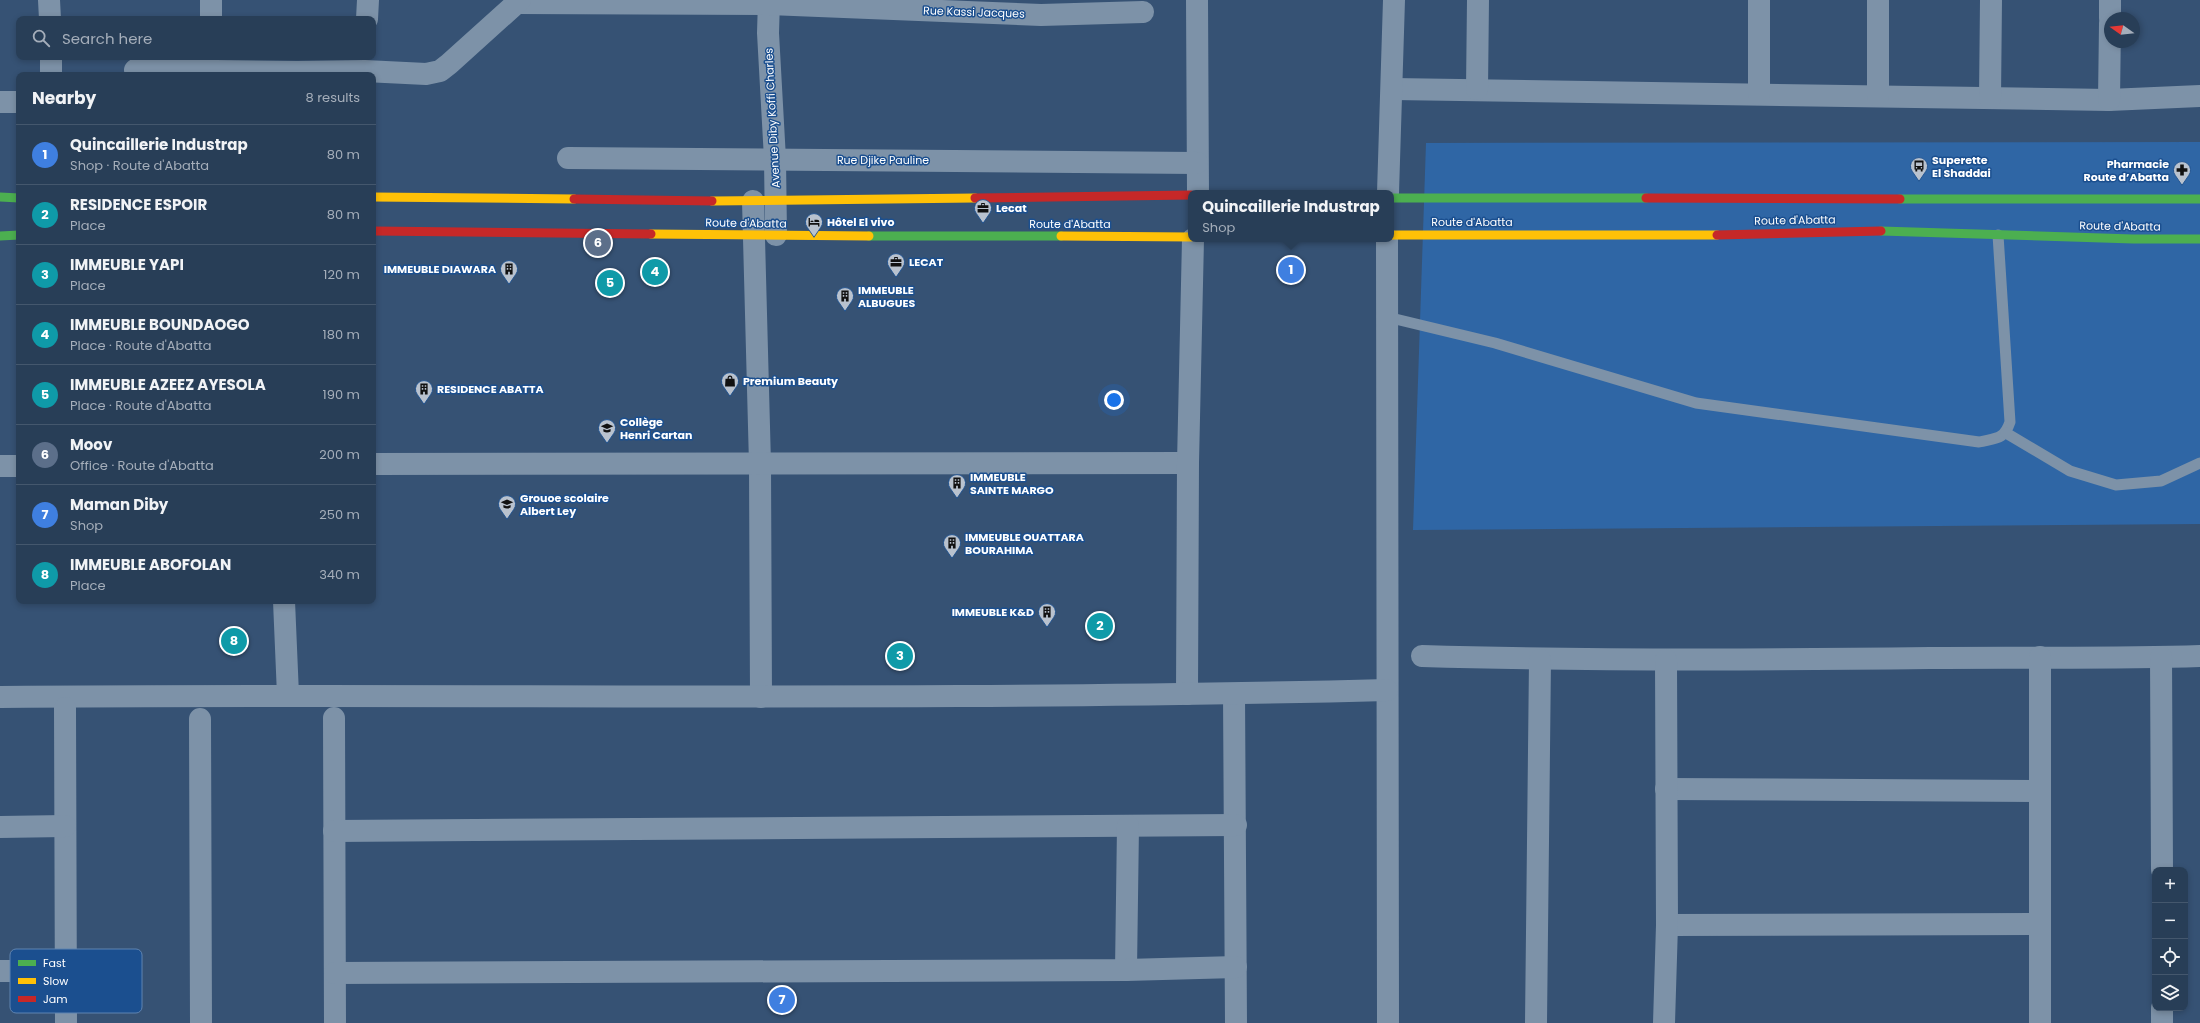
<!DOCTYPE html>
<meta charset="utf-8">
<style>
:root{--surface:#283e57;--page:#30455d;--text:#f1f3f6;--muted:#a5aeba;--line:#44576d;--accent:#ea580c}
body{margin:0;font-family:Poppins,sans-serif;background:var(--page);color:var(--text)}
.controls{position:absolute;right:12px;bottom:12px;display:grid;overflow:hidden;border-radius:8px;box-shadow:0 2px 6px #0003}
.controls button{width:36px;height:36px;display:grid;place-items:center;padding:0;border:0;border-bottom:1px solid var(--line);background:var(--surface);color:var(--text);font:20px sans-serif}
.compass{position:absolute;left:2104px;top:12px;width:36px;height:36px;border-radius:50%;background:var(--surface);box-shadow:0 2px 6px #0003;rotate:285deg}
.you{position:absolute;left:1114px;top:400px;width:14px;height:14px;margin:-10px;border:3px solid #fff;border-radius:50%;background:#1a73e8;box-shadow:0 0 0 6px #1a73e833}
.badge{display:grid;place-items:center;width:26px;height:26px;border-radius:50%;background:var(--accent);color:#fff;font-size:13px;font-weight:700}
.pin{position:absolute;translate:-50% -50%;border:2px solid #fff;box-shadow:0 1px 4px #0006}
.popup{position:absolute;left:1188px;top:190px;width:206px;height:52px;box-sizing:border-box;display:grid;place-content:center;border-radius:8px;background:var(--surface);filter:drop-shadow(0 1px 3px #0005);font-size:13px;white-space:nowrap;color:var(--muted)}
.popup b{font-size:15px;color:var(--text)}
.popup::after{content:'';position:absolute;left:50%;top:100%;margin-left:-8px;border:8px solid transparent;border-top-color:var(--surface)}
.list{margin:0;padding:0;list-style:none}
h2{display:flex;justify-content:space-between;align-items:center;height:52px;margin:0;padding:0 16px;font-size:17px}
h2 small{font-size:13px;font-weight:400;color:var(--muted)}
.list li{display:grid;grid-template-columns:26px 1fr auto;gap:12px;align-items:center;box-sizing:border-box;height:60px;padding:0 16px;border-top:1px solid var(--line)}
.list b{display:block;font-size:15px;white-space:nowrap}
.list p{margin:0;font-size:13px;white-space:nowrap;color:var(--muted)}
.list em{font-size:13px;font-style:normal;color:var(--muted)}
.icon{flex:none;width:22px;height:22px;fill:none;stroke:currentColor;stroke-width:2;stroke-linecap:round;stroke-linejoin:round}
.map{position:relative;flex:none;width:2200px;height:1023px;overflow:hidden}
.search{position:absolute;background:var(--surface);box-shadow:0 2px 6px #0003;left:16px;top:16px;width:360px;height:44px;display:flex;align-items:center;gap:10px;box-sizing:border-box;padding:0 14px;border-radius:8px;color:var(--muted);font-size:15px}
.panel{position:absolute;background:var(--surface);box-shadow:0 2px 6px #0003;left:16px;top:72px;width:360px;height:532px;border-radius:8px}
.map>svg:first-child{display:block}
.green{fill:#2f66a5}
.lines{fill:none;stroke-linecap:round;stroke-linejoin:round}
.lane{stroke:#7d92a8;stroke-width:11}
.street{stroke:#7d92a8;stroke-width:22}
.fast{stroke:#4caf50;stroke-width:9}
.slow{stroke:#ffc107;stroke-width:9}
.jam{stroke:#c62828;stroke-width:9}
.labels{text-anchor:middle;stroke-width:3;stroke-linejoin:round;paint-order:stroke}
.street-label{font-size:11px;fill:#fff;stroke:#1b4f8f}
.poi-label{font-size:11px;font-weight:bold;fill:#fff;stroke:#1b4f8f;text-anchor:start}
.key{fill:#1b4f8f;stroke:#5f84b1;stroke-width:1}
.key-label{font-size:11px;fill:#fff}
</style>
<div class="map">
<svg width="2200" height="1023" viewBox="0 0 2200 1023">
<rect width="100%" height="100%" fill="#365274"/>
<!-- green -->
<path class="green" d="M2200,142v382l-787,6 13,-387z"/>
<g class="lines">
<!-- lane -->
<g class="lane">
<path d="M1387,317l108,26 201,60 283,39c17,-4 25,-2 31,-20l-12,-187"/>
<path d="M2006,433l64,38 46,14 45,-4 39,-18"/>
</g>
<!-- street -->
<g class="street">
<path d="M49,0l1,19"/>
<path d="M769,0l-1,33 7,126 1,76"/>
<path d="M1197,0l1,193"/>
<path d="M516,3l253,1 272,11 102,-3"/>
<path d="M2110,18v-18"/>
<path d="M211,19v-19"/>
<path d="M367,19l1,-19"/>
<path d="M51,57v18"/>
<path d="M135,70l162,2 68,-1 61,3 14,-3 9,-7 71,-64"/>
<path d="M1393,89l716,11 91,-4"/>
<path d="M1477,89l1,-89"/>
<path d="M1759,94v-94"/>
<path d="M1878,96v-96"/>
<path d="M1990,98l1,-98"/>
<path d="M2109,100l1,-76"/>
<path d="M0,102h19"/>
<path d="M568,158l629,5"/>
<path d="M1388,193l6,-193"/>
<path d="M753,201l7,263 1,233"/>
<path d="M1387,239l1,784"/>
<path d="M373,464l815,-1"/>
<path d="M0,466h19"/>
<path d="M284,601l4,94"/>
<path d="M1422,656c169,5 339,4 508,2 90,-1 180,1 270,-2"/>
<path d="M2161,657l1,213"/>
<path d="M1187,694l1,-231 5,-224"/>
<path d="M1234,694l2,329"/>
<path d="M0,697c462,-4 925,5 1387,-7"/>
<path d="M65,708l1,315"/>
<path d="M334,718l1,305"/>
<path d="M200,719l1,304"/>
<path d="M1666,789l374,2"/>
<path d="M0,827l65,-1"/>
<path d="M334,831l902,-6"/>
<path d="M1667,925l372,-1"/>
<path d="M1126,970l2,-144"/>
<path d="M0,971h65"/>
<path d="M335,973l791,-3 110,-3"/>
<path d="M2162,1008v15"/>
<path d="M1536,1023l4,-363"/>
<path d="M1664,1023l3,-98 -1,-265"/>
<path d="M2040,1023v-366"/>
</g>
<!-- fast -->
<g class="fast">
<path d="M0,197l19,1"/>
<path d="M1391,198h255"/>
<path d="M1900,199h300"/>
<path d="M1881,231l252,8h67"/>
<path d="M0,236l19,-1"/>
<path d="M869,236h192"/>
</g>
<!-- slow -->
<g class="slow">
<path d="M373,197l201,2"/>
<path d="M712,201l263,-3"/>
<path d="M651,234l218,2"/>
<path d="M1391,235h326"/>
<path d="M1061,236l130,1"/>
</g>
<!-- jam -->
<g class="jam">
<path d="M975,198l216,-3"/>
<path d="M1646,198l254,1"/>
<path d="M574,199l138,2"/>
<path d="M373,231l278,3"/>
<path d="M1717,235l164,-4"/>
</g>
</g>
<!-- icons -->
<defs>
<g id="bus-pin" transform="scale(0.9)"><path d="M0 17L-7.5 6A9.5 9.5 0 1 1 7.5 6Z" fill="#b9c2ce" stroke="#1b4f8f"/><path d="M-5-6H5V4H4V6H2V4H-2V6H-4V4H-5ZM-3.5-4V0h7V-4ZM-3.5 1.2v1.5H-2V1.2ZM2 1.2v1.5H3.5V1.2Z" fill="#111"/></g>
<g id="pharmacy-pin" transform="scale(0.9)"><path d="M0 17L-7.5 6A9.5 9.5 0 1 1 7.5 6Z" fill="#b9c2ce" stroke="#1b4f8f"/><path d="M-2-6h4v4h4v4h-4v4h-4v-4h-4v-4h4Z" fill="#111"/></g>
<g id="office-pin" transform="scale(0.9)"><path d="M0 17L-7.5 6A9.5 9.5 0 1 1 7.5 6Z" fill="#b9c2ce" stroke="#1b4f8f"/><path d="M-6-3h4V-5.5h4V-3h4V5H-6ZM-1-4.5V-3h2v-1.5ZM-6 0V1H6V0Z" fill="#111"/></g>
<g id="hotel-pin" transform="scale(0.9)"><path d="M0 17L-7.5 6A9.5 9.5 0 1 1 7.5 6Z" fill="#b9c2ce" stroke="#1b4f8f"/><path d="M-6-4.5h1.5V1H6V5H4.5V3h-9V5H-6ZM-4 0a1.8 1.8 0 1 1 3.6 0ZM.5 0V-2.5h3Q6-2.5 6 0Z" fill="#111"/></g>
<g id="building-pin" transform="scale(0.9)"><path d="M0 17L-7.5 6A9.5 9.5 0 1 1 7.5 6Z" fill="#b9c2ce" stroke="#1b4f8f"/><path d="M-4-6H4V6H1V3H-1V6H-4ZM-2.5-4.3h1.7v1.8h-1.7ZM.8-4.3h1.7v1.8H.8ZM-2.5-1h1.7V.8h-1.7ZM.8-1h1.7V.8H.8Z" fill="#111"/></g>
<g id="shop-pin" transform="scale(0.9)"><path d="M0 17L-7.5 6A9.5 9.5 0 1 1 7.5 6Z" fill="#b9c2ce" stroke="#1b4f8f"/><path d="M-5-2.5h2.3a2.7 3.5 0 0 1 5.4 0H5L5.5 6h-11ZM-1.5-2.5h3a1.5 2.3 0 0 0-3 0Z" fill="#111"/></g>
<g id="school-pin" transform="scale(0.9)"><path d="M0 17L-7.5 6A9.5 9.5 0 1 1 7.5 6Z" fill="#b9c2ce" stroke="#1b4f8f"/><path d="M0-5L7-2L0 1L-7-2ZM-4 1L0 2.5L4 1V4Q0 6-4 4Z" fill="#111"/></g>
</defs>
<g fill-rule="evenodd">
<use href="#bus-pin" x="1919" y="166"/>
<use href="#pharmacy-pin" x="2182" y="170"/>
<use href="#office-pin" x="983" y="208"/>
<use href="#hotel-pin" x="814" y="222"/>
<use href="#office-pin" x="896" y="262"/>
<use href="#building-pin" x="509" y="269"/>
<use href="#building-pin" x="845" y="296"/>
<use href="#shop-pin" x="730" y="381"/>
<use href="#building-pin" x="424" y="389"/>
<use href="#school-pin" x="607" y="428"/>
<use href="#building-pin" x="957" y="483"/>
<use href="#school-pin" x="507" y="504"/>
<use href="#building-pin" x="952" y="543"/>
<use href="#building-pin" x="1047" y="612"/>
</g>
<g class="labels">
<!-- street labels -->
<g class="street-label">
<text transform="translate(974 12) rotate(2)" y="4">Rue Kassi Jacques</text>
<text transform="translate(772 118) rotate(-93)" y="4">Avenue Diby Koffi Charles</text>
<text x="883" y="164">Rue Djike Pauline</text>
<text transform="translate(1795 220) rotate(-1)" y="4">Route d'Abatta</text>
<text x="1472" y="226">Route d'Abatta</text>
<text transform="translate(746 223) rotate(1)" y="4">Route d'Abatta</text>
<text x="1070" y="228">Route d'Abatta</text>
<text transform="translate(2120 226) rotate(1)" y="4">Route d'Abatta</text>
</g>
<!-- poi labels -->
<g class="poi-label">
<text x="1932" y="164">Superette<tspan x="1932" dy="13">El Shaddai</tspan></text>
<text x="2169" y="168" text-anchor="end">Pharmacie<tspan x="2169" dy="13">Route d’Abatta</tspan></text>
<text x="996" y="212">Lecat</text>
<text x="827" y="226">Hôtel El vivo</text>
<text x="909" y="266">LECAT</text>
<text x="496" y="273" text-anchor="end">IMMEUBLE DIAWARA</text>
<text x="858" y="294">IMMEUBLE<tspan x="858" dy="13">ALBUGUES</tspan></text>
<text x="743" y="385">Premium Beauty</text>
<text x="437" y="393">RESIDENCE ABATTA</text>
<text x="620" y="426">Collège<tspan x="620" dy="13">Henri Cartan</tspan></text>
<text x="970" y="481">IMMEUBLE<tspan x="970" dy="13">SAINTE MARGO</tspan></text>
<text x="520" y="502">Grouoe scolaire<tspan x="520" dy="13">Albert Ley</tspan></text>
<text x="965" y="541">IMMEUBLE OUATTARA<tspan x="965" dy="13">BOURAHIMA</tspan></text>
<text x="1034" y="616" text-anchor="end">IMMEUBLE K&amp;D</text>
</g>
</g>
<!-- legend -->
<rect x="10" y="949" width="132" height="64" rx="6" class="key"/>
<rect x="18" y="960" width="18" height="6" fill="#4caf50"/>
<rect x="18" y="978" width="18" height="6" fill="#ffc107"/>
<rect x="18" y="996" width="18" height="6" fill="#c62828"/>
<g class="key-label">
<text x="43" y="967">Fast</text>
<text x="43" y="985">Slow</text>
<text x="43" y="1003">Jam</text>
</g>
</svg>
<div class="controls">
<button>+</button>
<button>−</button>
<button><svg class="icon" aria-label="locate" viewBox="0 0 24 24"><circle cx="12" cy="12" r="6"/><path d="M12 2v4M12 18v4M2 12h4M18 12h4"/></svg></button>
<button><svg class="icon" aria-label="layers" viewBox="0 0 24 24"><path d="M12 4l9 5-9 5-9-5zM3 14l9 5 9-5"/></svg></button>
</div>
<svg class="compass" viewBox="-18 -18 36 36"><path d="M0-13l5 13h-10z" fill="#e53935"/><path d="M0 13l5-13h-10z" fill="#a5aeba"/></svg>
<div class="you"></div>
<div class="pin badge" style="left:1291px;top:270px;background:#3f7fe0">1</div>
<div class="popup"><b>Quincaillerie Industrap</b>Shop</div>
<div class="pin badge" style="left:1100px;top:626px;background:#0f9aa8">2</div>
<div class="pin badge" style="left:900px;top:656px;background:#0f9aa8">3</div>
<div class="pin badge" style="left:655px;top:272px;background:#0f9aa8">4</div>
<div class="pin badge" style="left:610px;top:283px;background:#0f9aa8">5</div>
<div class="pin badge" style="left:598px;top:243px;background:#5c6f8a">6</div>
<div class="pin badge" style="left:782px;top:1000px;background:#3f7fe0">7</div>
<div class="pin badge" style="left:234px;top:641px;background:#0f9aa8">8</div>
<div class="search"><svg class="icon" aria-label="search" viewBox="0 0 24 24"><circle cx="10" cy="10" r="6"/><path d="M15 15l6 6"/></svg>Search here</div>
<section class="panel">
<h2>Nearby<small>8 results</small></h2>
<ul class="list">
<li><span class="badge" style="background:#3f7fe0">1</span><div><b>Quincaillerie Industrap</b><p>Shop · Route d'Abatta</p></div><em>80 m</em></li>
<li><span class="badge" style="background:#0f9aa8">2</span><div><b>RESIDENCE ESPOIR</b><p>Place</p></div><em>80 m</em></li>
<li><span class="badge" style="background:#0f9aa8">3</span><div><b>IMMEUBLE YAPI</b><p>Place</p></div><em>120 m</em></li>
<li><span class="badge" style="background:#0f9aa8">4</span><div><b>IMMEUBLE BOUNDAOGO</b><p>Place · Route d'Abatta</p></div><em>180 m</em></li>
<li><span class="badge" style="background:#0f9aa8">5</span><div><b>IMMEUBLE AZEEZ AYESOLA</b><p>Place · Route d'Abatta</p></div><em>190 m</em></li>
<li><span class="badge" style="background:#5c6f8a">6</span><div><b>Moov</b><p>Office · Route d'Abatta</p></div><em>200 m</em></li>
<li><span class="badge" style="background:#3f7fe0">7</span><div><b>Maman Diby</b><p>Shop</p></div><em>250 m</em></li>
<li><span class="badge" style="background:#0f9aa8">8</span><div><b>IMMEUBLE ABOFOLAN</b><p>Place</p></div><em>340 m</em></li>
</ul>
</section>
</div>
